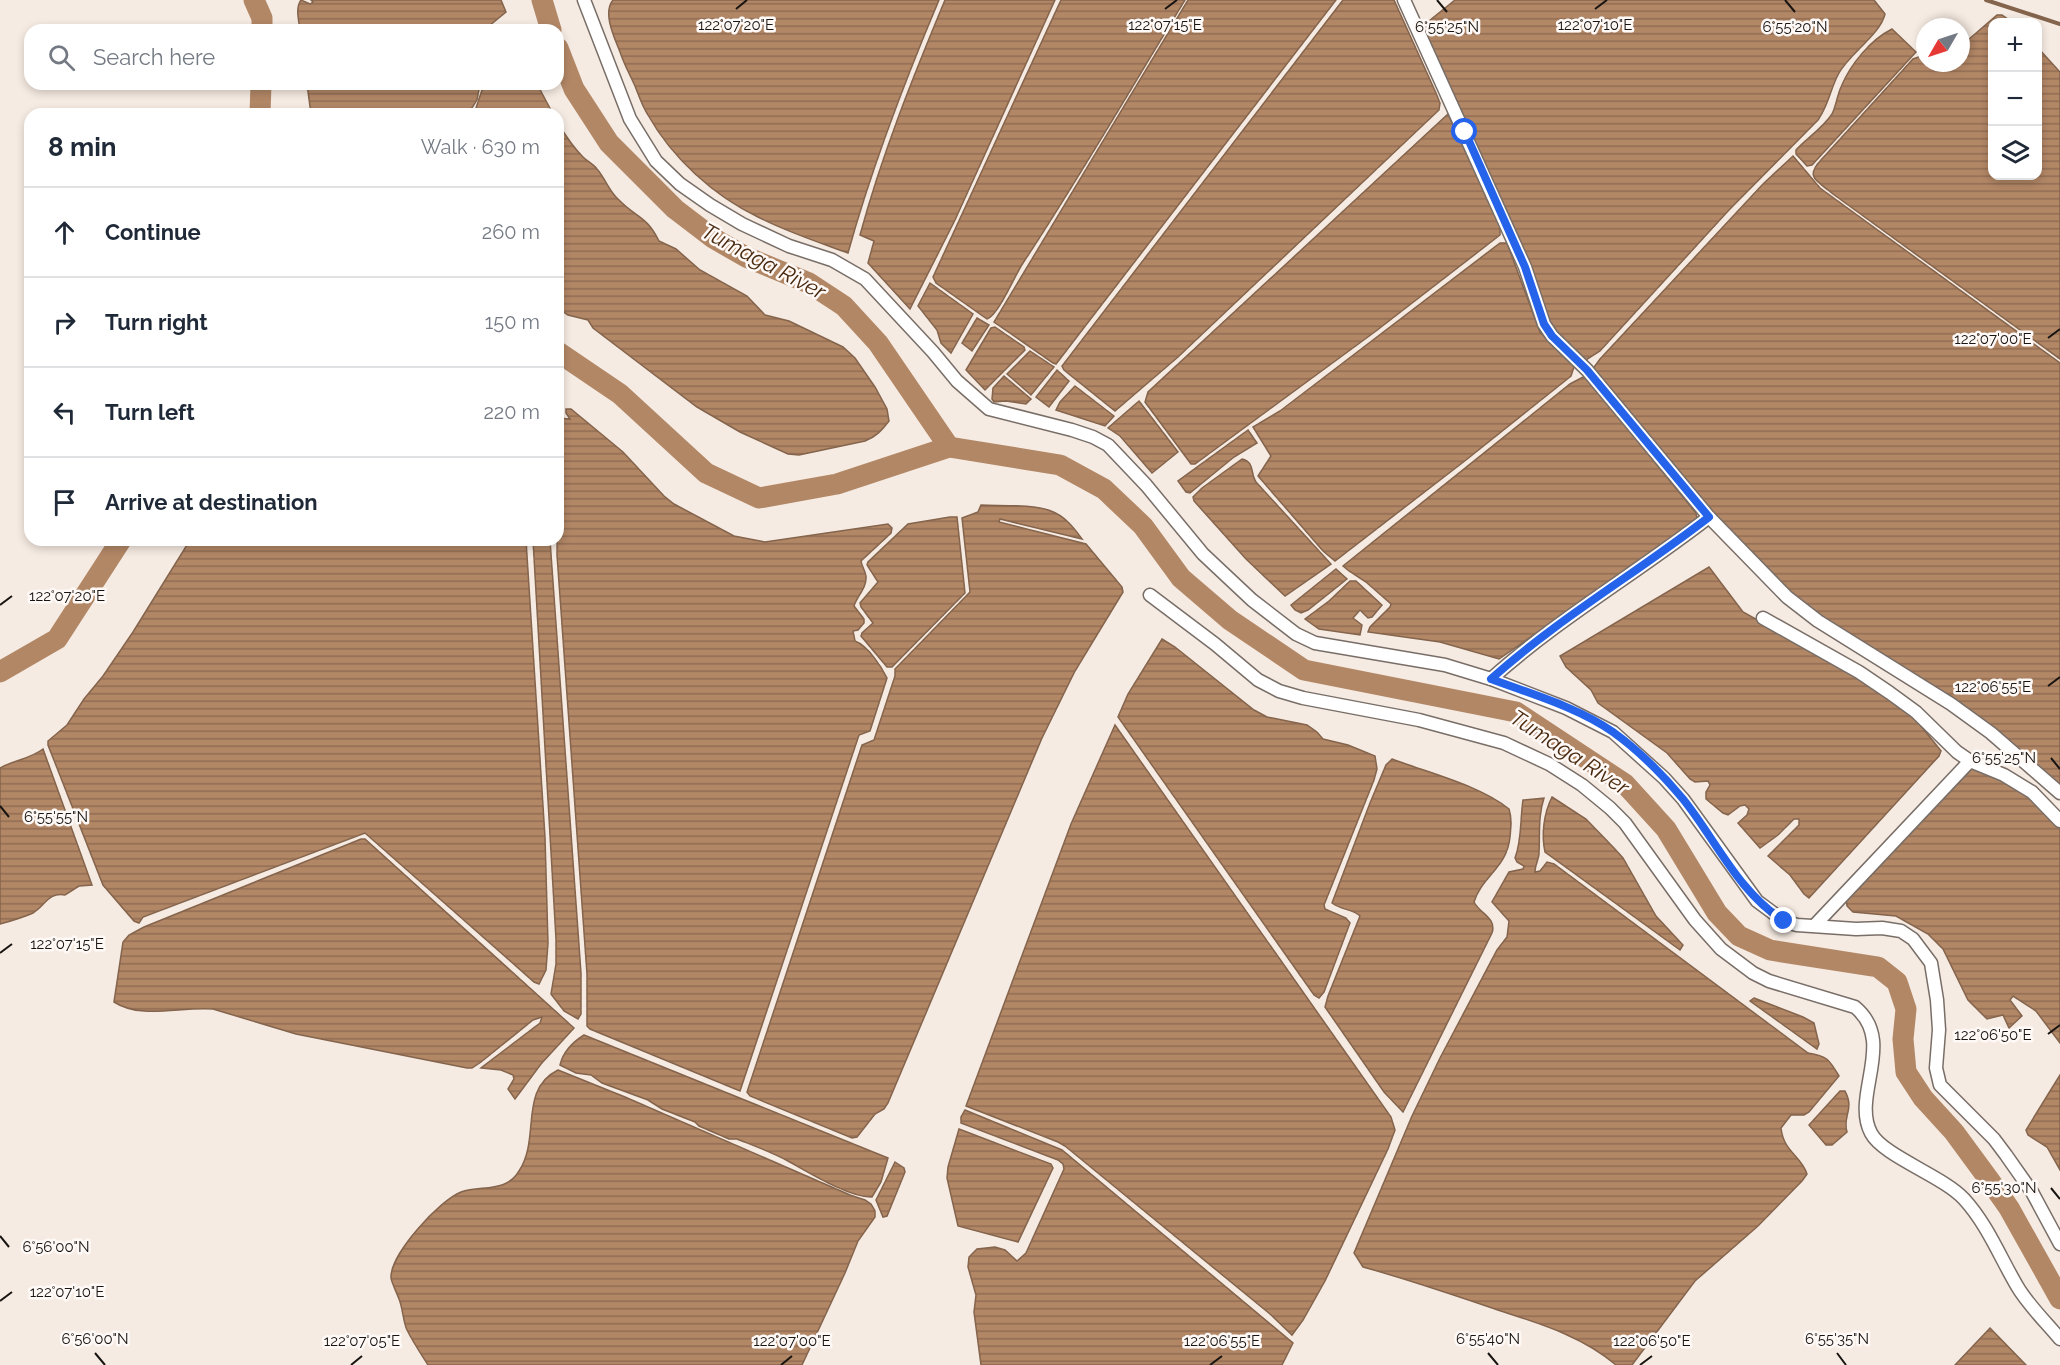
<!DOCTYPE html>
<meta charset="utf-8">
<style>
:root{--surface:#fff;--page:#f2f2f3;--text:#1f2937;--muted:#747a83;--line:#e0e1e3}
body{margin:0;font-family:Raleway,sans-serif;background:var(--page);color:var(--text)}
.controls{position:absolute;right:18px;top:18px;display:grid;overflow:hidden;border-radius:12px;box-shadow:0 3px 9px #0003}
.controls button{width:54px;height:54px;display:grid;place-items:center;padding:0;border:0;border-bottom:2px solid var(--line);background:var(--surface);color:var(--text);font:30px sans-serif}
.compass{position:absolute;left:1916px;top:18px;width:54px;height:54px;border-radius:50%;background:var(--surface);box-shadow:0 3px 9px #0003;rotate:231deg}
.stop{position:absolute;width:18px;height:18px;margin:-14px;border:4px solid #2563eb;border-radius:50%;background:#fff}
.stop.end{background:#2563eb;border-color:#fff;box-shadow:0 2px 6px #0008}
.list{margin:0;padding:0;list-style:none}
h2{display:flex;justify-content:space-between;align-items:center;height:78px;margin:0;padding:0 24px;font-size:26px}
h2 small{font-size:20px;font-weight:400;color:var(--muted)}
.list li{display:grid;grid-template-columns:39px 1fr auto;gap:18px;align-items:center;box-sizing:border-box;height:90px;padding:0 24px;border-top:2px solid var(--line)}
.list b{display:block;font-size:22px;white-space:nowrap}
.list em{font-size:20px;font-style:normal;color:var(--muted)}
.icon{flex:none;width:33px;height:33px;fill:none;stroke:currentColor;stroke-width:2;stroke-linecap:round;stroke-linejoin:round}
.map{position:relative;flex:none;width:2060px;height:1365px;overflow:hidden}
.search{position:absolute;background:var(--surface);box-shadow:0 3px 9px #0003;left:24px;top:24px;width:540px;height:66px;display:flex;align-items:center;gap:15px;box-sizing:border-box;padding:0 21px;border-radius:18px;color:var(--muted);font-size:22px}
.panel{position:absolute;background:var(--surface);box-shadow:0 3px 9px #0003;left:24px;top:108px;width:540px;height:438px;border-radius:18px}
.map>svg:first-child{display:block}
.water{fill:url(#water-rules);stroke:#84644c;stroke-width:1.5}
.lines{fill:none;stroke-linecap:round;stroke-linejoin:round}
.stream{stroke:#84644c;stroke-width:4}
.river{stroke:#b28766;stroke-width:21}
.street-casing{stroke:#796e67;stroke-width:15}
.street{stroke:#fff;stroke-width:12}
.route{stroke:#2563eb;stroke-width:8}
.ticks{fill:none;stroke:#181411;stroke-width:2}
.labels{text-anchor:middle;stroke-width:5;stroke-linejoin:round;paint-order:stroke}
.water-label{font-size:22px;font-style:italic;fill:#492a10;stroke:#fef9f6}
.ticks-label{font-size:15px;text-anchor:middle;fill:#181411;stroke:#fef9f6;stroke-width:5;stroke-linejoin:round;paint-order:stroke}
</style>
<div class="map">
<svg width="2060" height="1365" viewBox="0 0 2060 1365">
<defs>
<pattern id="water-rules" width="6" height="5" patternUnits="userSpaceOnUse" patternTransform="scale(1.5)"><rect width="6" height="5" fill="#b28766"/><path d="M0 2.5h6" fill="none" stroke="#906d53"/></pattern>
</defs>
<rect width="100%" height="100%" fill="#f6ebe2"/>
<!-- water -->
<g class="water">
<path d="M301,0l9,4 3,-2 -2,-2h190l5,12 -22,18h-184c-1,-9 -5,-22 1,-30z"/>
<path d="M613,0h326c-35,83 -67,166 -91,253 -30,-11 -61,-21 -90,-36 -44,-21 -86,-59 -110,-102 -6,-9 -9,-19 -13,-29 -5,-11 -11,-22 -15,-34 -5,-13 -18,-39 -7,-52z"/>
<path d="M945,0h110l-100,220 -45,89 -42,-46 6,-22 -14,-6c22,-81 53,-158 85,-235z"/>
<path d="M1061,0h124c-54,88 -105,177 -162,263 -8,12 -25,53 -36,56l-51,-36 -3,-6z"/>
<path d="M1188,0h148l-280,364 -3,-1 -59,-41z"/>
<path d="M1343,0h51l42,93 4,10 -1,7 -261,247 -63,54 -51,-41 -2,-4z"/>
<path d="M1455,0h419l11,14c-5,21 -35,39 -46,59 -9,16 -10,32 -21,47l-89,90 -129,141 -14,9 -6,-2 -24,-19 -135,-308 3,-6z"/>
<path d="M1997,15h5l10,7h-20v154h46v-128l22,24v287l-227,-165c-15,-13 -29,-16 -12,-34l92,-101 8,-3c5,5 8,12 16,12l6,-5h18v-17z"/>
<path d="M1892,29l24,23 -104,113 -5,1 -11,-12v-4c11,-12 27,-22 36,-36 4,-8 5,-18 9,-27 9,-22 29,-47 51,-58z"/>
<path d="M307,84h173l-3,16 -9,14h-157z"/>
<path d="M484,84h53l16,30h-79z"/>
<path d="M1448,114l52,112v9l-124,96 -181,133h-4l-46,-62 3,-10z"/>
<path d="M558,123c7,12 15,24 25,34 4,4 10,7 14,12 8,9 12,22 21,30 18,19 28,16 41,42l17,8 24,21 47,26 18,19 24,6 54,26 12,11 20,29 12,22 2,12c-7,9 -13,16 -24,20l-66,14 -11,-1 -48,-22 -43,-25 -104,-79 -5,-8 -20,-5 -10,-7z"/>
<path d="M1793,156l27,32 240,175v429l-44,-39 -180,-119 -71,-58 -173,-206 8,-11 163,-175z"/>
<path d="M1500,243h7l33,89 32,30 2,5 -3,9 -105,84 -131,101 -12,-10 -65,-75 13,-20 -18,-29 27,-16z"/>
<path d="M930,283l43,31 -22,39 -10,-10 -4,-13 -19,-24z"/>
<path d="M977,318l12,7 -17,26 -10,-8z"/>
<path d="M995,327l29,20 1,3 -40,40 -19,-20 25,-42z"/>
<path d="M1030,351l24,16 -23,28 -24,-21z"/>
<path d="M1057,370l12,11 -20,26 -13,-10z"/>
<path d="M1004,376l27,23 -5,5 -20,-3 -12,1 -2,-3 1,-11z"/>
<path d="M1585,376l111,137 1,5 -4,7 -194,134 -59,-17 -72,-10 2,-5 20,-20 1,-3 -25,-22 -17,-11 -6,-5 227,-182z"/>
<path d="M1075,386l39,30 -9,10 -49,-16 4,-8z"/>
<path d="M1139,401l39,51 -26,21 -32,-37 -12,-8z"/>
<path d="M566,409h5l52,43 41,44 10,8 60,32 31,6 123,-18 4,4 -1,5 -30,28c1,6 4,9 5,15 1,12 -9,20 -12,30l10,13v4l-6,7 -5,1 2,10c13,5 26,25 32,37l-17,53 -11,4 -119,356 -150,-62 -3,-3v-52l-30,-419 1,-137 12,1 -4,-6z"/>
<path d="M1248,430l9,13 -23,14 -44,36 -4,-1 -8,-11z"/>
<path d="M1242,459c13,3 8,14 14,23l75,82 -46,32 -39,-37 -52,-58 -1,-4 9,-9z"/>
<path d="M981,505c20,1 52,-1 70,6 14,5 23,17 31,28l-82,-20 -1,3 87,22 36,43 1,5 -48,79 -33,67 -154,365 -4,6 -9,5 -18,23 -5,1 -102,-42 -3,-4 115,-347 12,-5 21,-64v-7l75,-77 -8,-74 16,-6z"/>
<path d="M950,517h7l8,76 -73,74h-5l-26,-31 1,-3 11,-10 -12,-16 -1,-4 18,-21 -11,-17 1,-3 40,-38z"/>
<path d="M190,540h336l19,297 3,106 -2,27 -7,14 -5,-2 -169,-149 -222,84 -4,6 -5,-2 -31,-36 -55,-140v-4l19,-16 17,-26 19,-23 30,-44z"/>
<path d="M533,540h17l31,433v41l-3,5 -14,-8 -13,-17 5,-30v-25z"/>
<path d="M1709,567l34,45 109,61 61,43 28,35 -2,5 -130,142 -5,-4 -14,-19 -22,-19 31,-31v-6h-5l-16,16 -18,13 -22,-25 9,-8 2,-6 -4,-4 -5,1 -12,9 -5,-2 -17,-14v-7l4,-7 -2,-4 -13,1 -5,-3 -23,-26 -69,-50 -7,-13 -25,-23 -6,-11z"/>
<path d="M1336,569l11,10 -39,31 -7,3 -6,-3 -4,-5z"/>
<path d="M1350,581h6l26,24 -10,12 -4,1 -8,-8 -7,8 9,7 -2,10 -41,-6 -14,-10 24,-18z"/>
<path d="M1162,639l13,8 79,63 13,7 40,8 10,7 6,7 25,6 27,11 2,13 -3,11 -50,125 1,4 21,9 4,5 -26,69 -5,6 -5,-3 -196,-278 10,-23z"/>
<path d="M1115,725l276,392 4,13 -7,19 -63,132 -22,39 -11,15 -22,-21 -205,-168 -7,-4 -92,-36 105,-282z"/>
<path d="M43,749l49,136 -13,1 -14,9c-17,-3 -20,11 -32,18 -11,5 -22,8 -33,11v-156c14,-8 30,-9 43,-19z"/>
<path d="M1392,759c37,14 87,26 117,50 3,9 2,18 1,28 -3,31 -28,39 -36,65 6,12 23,16 18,31l-89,179 -19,-20 -59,-85 3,-11 32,-80c-7,-7 -19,-6 -28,-13l38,-100 16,-38z"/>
<path d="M1966,766l48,18 33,29 13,15v215l-24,-32 -23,-15 -3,4 12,16 -13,12 -6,-13 -16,4 -19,-19 -25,-51 -15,-15 -32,-18 -43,-4 -6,-6 -1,-8z"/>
<path d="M1552,797l34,22 28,29 9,10 33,58 27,29 -3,5 -135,-98c-4,-18 -1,-39 7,-55z"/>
<path d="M1544,798c-6,18 -4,36 -5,55 0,6 -4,12 -4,19l5,-1 7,-9 7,2 254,189c19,3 21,6 31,23l-30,36 -5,3h-13l-10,13c3,25 20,27 26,46l-5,7 -44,45 -63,55 -63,84h-16c-35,-30 -79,-42 -121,-56 -44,-15 -88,-30 -132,-42l-9,-14 58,-137 28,-58 57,-108 10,-13 2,-16 -17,-19 17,-30 14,-3 1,-3 -7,-4 -2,-4c7,-18 5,-39 8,-58z"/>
<path d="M361,839h4l209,189 -33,36 -26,35 -7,-10 6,-10 -1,-4 -12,-5 -20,-2 59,-45 2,-6 -9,3 -52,42 -9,6h-5l-171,-34 -83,-25c-32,-3 -71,11 -99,-7l9,-60 6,-7 15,-8z"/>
<path d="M1754,998l49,19 11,6 5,21 -2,5 -67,-48z"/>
<path d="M584,1035l304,123 -7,24 -9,15c-22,1 -64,-25 -84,-36 -14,-8 -36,-16 -51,-22h-8l-30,-13 -4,-4 -33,-13 -14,-9 -46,-17 -11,-8 -15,-2 -16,-8c3,-13 13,-23 24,-30z"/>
<path d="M558,1070l67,27 225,98 15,5 6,4 4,7v6l-17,24 -13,32 -43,92h-374c-7,-11 -15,-23 -21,-35 -4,-9 -4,-21 -8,-31 -2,-6 -7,-15 -8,-21 -1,-24 49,-78 70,-86 21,-7 45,1 58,-21 22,-33 -1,-81 39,-101z"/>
<path d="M2060,1075v95l-13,-23 -19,-12 -2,-5z"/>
<path d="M1840,1091h5c10,18 -3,26 2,41l-15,13h-6l-17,-20z"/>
<path d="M965,1110l97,40 231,193 -11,22h-301l-7,-53 2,-17 -8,-28 1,-10 8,-8 18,-2 10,3 12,11 9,-8 38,-84 -1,-5 -5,-4 -97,-37v-6z"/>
<path d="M959,1129l92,35 2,4 -35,74 -60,-16 -11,-48 1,-11z"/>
<path d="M895,1162l9,6 1,4 -18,44 -4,1 -7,-17z"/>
<path d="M1990,1328l36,37h-71z"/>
</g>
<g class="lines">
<!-- stream -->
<path class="stream" d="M1986,0l74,24"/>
<!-- river -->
<g class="river">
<path d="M254,0l8,18v12"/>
<path d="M542,0l9,30"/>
<path d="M558,48l16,41 35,54 66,66 38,29 33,19 63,26 35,23 34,37 71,104"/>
<path d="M260,114l1,-30"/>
<path d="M558,352l62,42 86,79 53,25 78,-14 112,-37 111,18 44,24 39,37 38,52 49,42 74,50 212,42 109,72 41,45 51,84 22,23 31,14 108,17 19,15 9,27 -3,30 3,33 17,26 31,34 36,49 19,27 51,91"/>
<path d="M0,672l57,-33 64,-99"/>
</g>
<!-- street casing -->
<g class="street-casing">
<g id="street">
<path d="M584,0l46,119 26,42 24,23 30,21 32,19 47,22 43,14 33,19 68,73 24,29 32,28 83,21 21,7 15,8 38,40 57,69 49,46 44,34 19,9 130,22 46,14 75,29 47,24 51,46 19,21 74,102 27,20 13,4 59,4 26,-1 19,3 12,8 18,24 6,37 2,30 -3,38 4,17 54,54 12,16 26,37 28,52"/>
<path d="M1404,0l121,267 19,57 8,12 35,34 122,147 78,80 31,24 133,83 40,29 69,60"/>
<path d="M1150,595l65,49 43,36 21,11 24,7 116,22 85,23 45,21 33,21 28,23 15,15 70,97 26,29 32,24 16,8 86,26c42,35 -4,88 16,126 12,23 72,43 93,66 23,25 36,58 53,87 11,19 29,36 43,53"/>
<path d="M1763,618l96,54 31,21 26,19 41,40 13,9"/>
<path d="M1491,679c68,-61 146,-106 218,-162"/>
<path d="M1815,925l155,-164 34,14 28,17 28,29"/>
</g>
</g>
<!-- street -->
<use href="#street" class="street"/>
</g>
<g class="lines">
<!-- route -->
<path class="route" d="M1465,132l60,135 19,57 8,12 35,34 122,147c-72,56 -150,101 -218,162 40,15 86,28 122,53 25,18 50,43 70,67 33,41 55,93 101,122"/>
</g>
<!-- ticks -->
<path class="ticks" d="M1437,0l10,12M1785,0l10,12M736,9l11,-9M1165,9l12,-9M1595,9l12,-9M2048,338l12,-9M0,605l12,-9M2048,686l12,-9M2051,758l9,11M0,806l9,11M0,953l12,-9M2048,1034l12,-9M2051,1188l9,11M0,1236l9,11M0,1301l12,-9M95,1353l10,12M1488,1353l10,12M1837,1353l9,12M351,1365l11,-9M781,1365l11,-9M1210,1365l12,-9M1640,1365l12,-9"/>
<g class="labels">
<!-- water labels -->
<g class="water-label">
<text transform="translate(764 261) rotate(28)" y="8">Tumaga River</text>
<text transform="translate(1570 752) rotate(33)" y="8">Tumaga River</text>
</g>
</g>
<g class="ticks-label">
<text x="736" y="30">122°07'20"E</text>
<text x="1165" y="30">122°07'15"E</text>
<text x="1595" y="30">122°07'10"E</text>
<text x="1447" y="32">6°55'25"N</text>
<text x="1795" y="32">6°55'20"N</text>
<text x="1993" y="344">122°07'00"E</text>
<text x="67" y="601">122°07'20"E</text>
<text x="1993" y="692">122°06'55"E</text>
<text x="2004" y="763">6°55'25"N</text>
<text x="56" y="822">6°55'55"N</text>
<text x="67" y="949">122°07'15"E</text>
<text x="1993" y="1040">122°06'50"E</text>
<text x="2004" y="1193">6°55'30"N</text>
<text x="56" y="1252">6°56'00"N</text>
<text x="67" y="1297">122°07'10"E</text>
<text x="95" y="1344">6°56'00"N</text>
<text x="1488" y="1344">6°55'40"N</text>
<text x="1837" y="1344">6°55'35"N</text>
<text x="362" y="1346">122°07'05"E</text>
<text x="792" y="1346">122°07'00"E</text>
<text x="1222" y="1346">122°06'55"E</text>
<text x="1652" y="1346">122°06'50"E</text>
</g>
</svg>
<div class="controls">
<button>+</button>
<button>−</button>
<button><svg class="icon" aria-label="layers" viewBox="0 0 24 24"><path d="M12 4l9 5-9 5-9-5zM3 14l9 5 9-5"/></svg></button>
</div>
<svg class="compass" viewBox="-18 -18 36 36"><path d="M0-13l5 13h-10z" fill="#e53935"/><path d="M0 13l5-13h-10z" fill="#747a83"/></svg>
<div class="stop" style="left:1465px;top:132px"></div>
<div class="stop end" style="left:1784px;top:921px"></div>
<div class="search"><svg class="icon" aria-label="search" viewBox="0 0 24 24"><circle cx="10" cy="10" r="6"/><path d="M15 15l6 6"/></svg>Search here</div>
<section class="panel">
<h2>8 min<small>Walk · 630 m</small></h2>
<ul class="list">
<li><svg class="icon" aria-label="ahead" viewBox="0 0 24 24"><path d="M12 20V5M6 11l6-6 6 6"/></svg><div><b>Continue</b></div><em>260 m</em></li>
<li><svg class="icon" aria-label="right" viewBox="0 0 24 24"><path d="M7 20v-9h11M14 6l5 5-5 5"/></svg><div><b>Turn right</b></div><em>150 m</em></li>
<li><svg class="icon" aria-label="left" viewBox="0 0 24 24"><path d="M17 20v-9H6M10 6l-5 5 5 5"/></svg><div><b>Turn left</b></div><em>220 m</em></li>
<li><svg class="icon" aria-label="arrive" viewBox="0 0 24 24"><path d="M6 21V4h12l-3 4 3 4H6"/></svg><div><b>Arrive at destination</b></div></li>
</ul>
</section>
</div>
